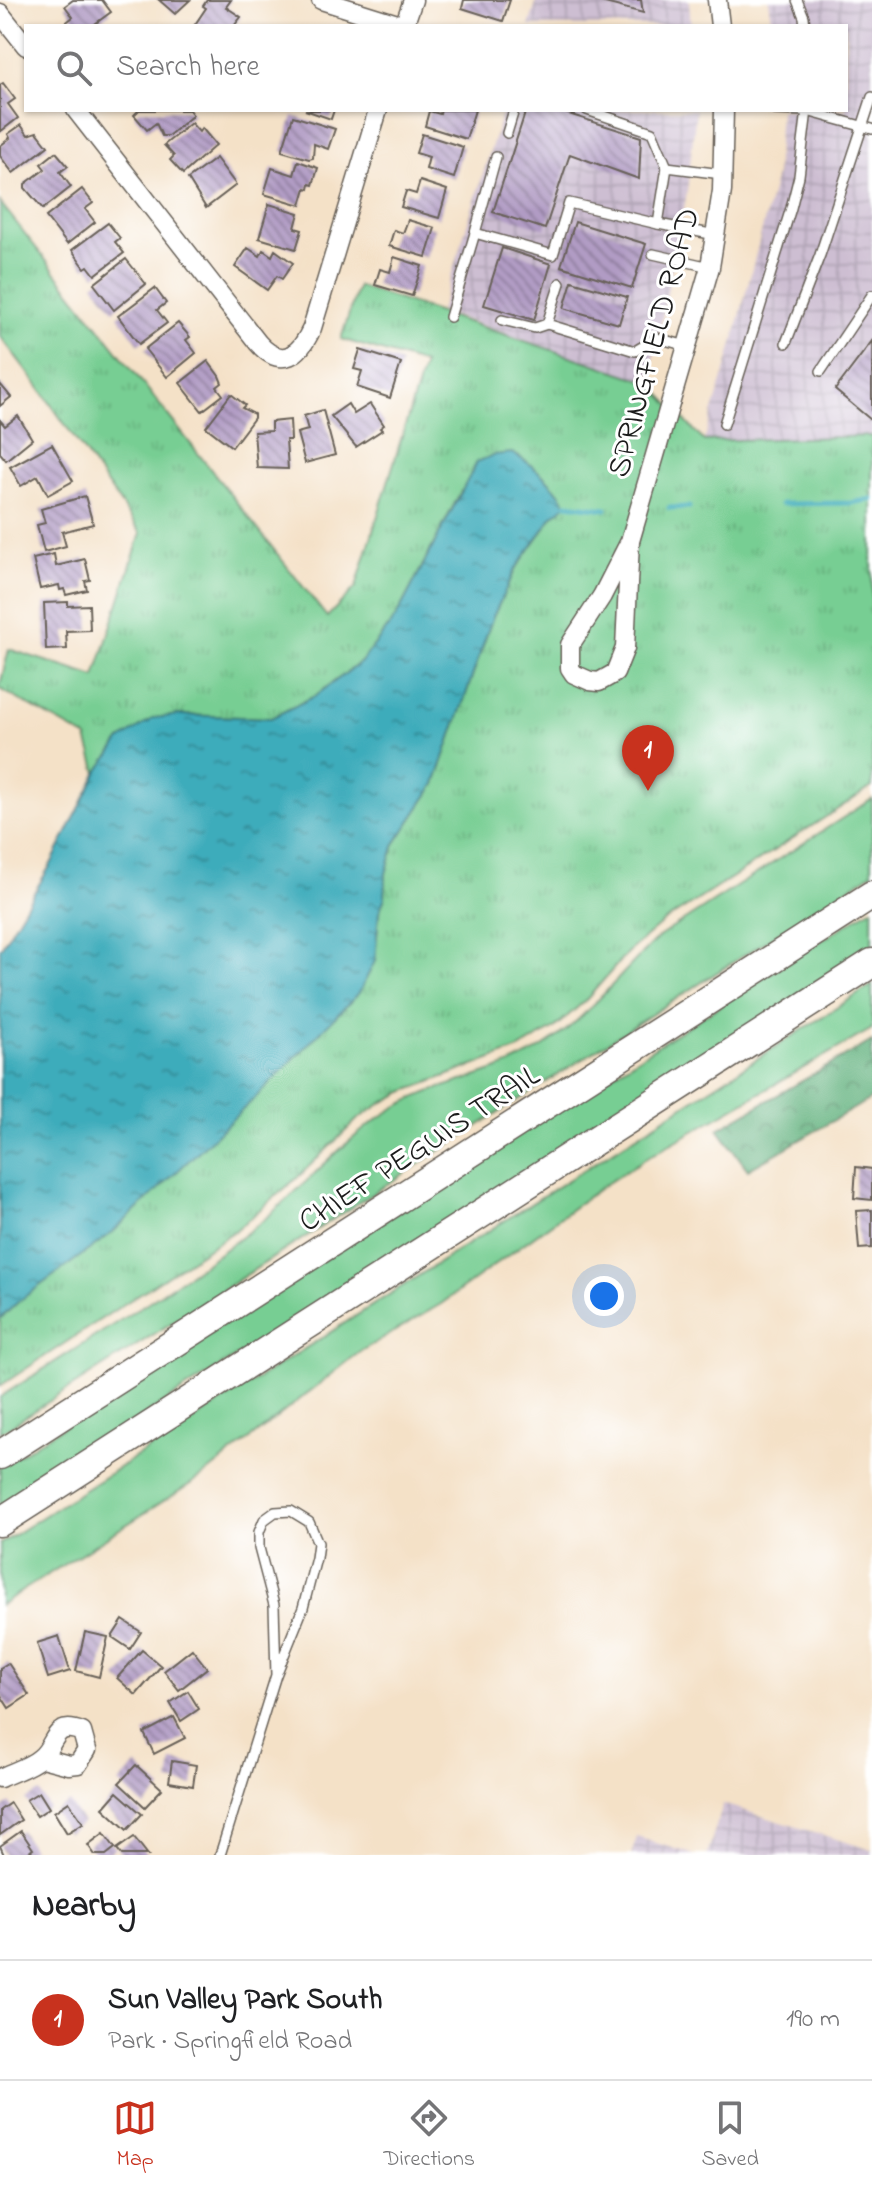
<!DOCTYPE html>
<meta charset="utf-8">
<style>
:root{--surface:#fff;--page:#f6f6f6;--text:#202124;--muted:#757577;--line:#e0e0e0;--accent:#c8321e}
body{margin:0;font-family:"Indie Flower",sans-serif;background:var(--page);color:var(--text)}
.you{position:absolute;left:604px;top:1296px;width:28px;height:28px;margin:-20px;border:6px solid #fff;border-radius:50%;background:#1a73e8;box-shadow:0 0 0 12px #1a73e833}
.badge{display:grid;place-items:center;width:52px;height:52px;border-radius:50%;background:var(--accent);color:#fff;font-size:26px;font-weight:700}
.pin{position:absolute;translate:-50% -66px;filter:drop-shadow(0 2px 4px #0008)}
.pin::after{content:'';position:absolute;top:42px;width:28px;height:24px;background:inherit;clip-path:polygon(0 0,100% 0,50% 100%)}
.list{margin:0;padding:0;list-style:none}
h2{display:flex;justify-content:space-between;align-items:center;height:104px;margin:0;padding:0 32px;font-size:34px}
h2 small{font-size:26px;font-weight:400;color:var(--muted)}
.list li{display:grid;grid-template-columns:52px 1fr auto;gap:24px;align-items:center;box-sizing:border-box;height:120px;padding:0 32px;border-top:2px solid var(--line)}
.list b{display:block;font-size:30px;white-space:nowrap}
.list p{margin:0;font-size:26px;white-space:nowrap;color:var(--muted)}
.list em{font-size:26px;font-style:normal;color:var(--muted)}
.icon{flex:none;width:44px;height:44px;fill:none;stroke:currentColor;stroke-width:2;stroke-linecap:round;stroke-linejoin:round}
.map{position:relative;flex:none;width:872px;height:1855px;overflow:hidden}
.search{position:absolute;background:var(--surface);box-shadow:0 2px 6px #0004;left:24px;right:24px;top:24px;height:88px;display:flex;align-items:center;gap:20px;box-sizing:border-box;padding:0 28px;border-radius:0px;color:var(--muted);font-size:30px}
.sheet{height:224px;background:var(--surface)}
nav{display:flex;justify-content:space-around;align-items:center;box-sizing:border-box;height:112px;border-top:2px solid var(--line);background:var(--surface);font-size:22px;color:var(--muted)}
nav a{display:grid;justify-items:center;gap:4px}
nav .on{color:var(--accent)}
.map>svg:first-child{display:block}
.industrial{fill:url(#industrial-grid)}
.grass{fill:#77ce93;stroke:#4a7558;stroke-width:2}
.forest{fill:url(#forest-crowns);stroke:#3e664c;stroke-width:2}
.park{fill:url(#park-tufts);stroke:#4a7558;stroke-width:2}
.water{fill:url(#water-ripples);stroke:#2d646c;stroke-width:2}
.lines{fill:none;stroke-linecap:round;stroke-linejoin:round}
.stream{stroke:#3eacbb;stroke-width:5}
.building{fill:url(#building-back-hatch)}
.lane-casing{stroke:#686158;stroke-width:12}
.street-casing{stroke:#686158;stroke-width:21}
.primary-casing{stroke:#686158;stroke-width:31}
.lane{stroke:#fff;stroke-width:9}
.street{stroke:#fff;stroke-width:18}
.primary{stroke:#fff;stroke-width:28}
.labels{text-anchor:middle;stroke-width:6;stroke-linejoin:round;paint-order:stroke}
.street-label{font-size:32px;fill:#1c1c1c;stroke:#fff}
</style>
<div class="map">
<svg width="872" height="1855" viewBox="0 0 872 1855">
<defs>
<pattern id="industrial-grid" width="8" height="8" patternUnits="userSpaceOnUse" patternTransform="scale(2)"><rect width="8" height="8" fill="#cdbed2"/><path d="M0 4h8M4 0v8" fill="none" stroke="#afa3b4"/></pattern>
<pattern id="forest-crowns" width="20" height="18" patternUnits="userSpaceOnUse" patternTransform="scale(2)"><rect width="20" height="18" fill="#61b17d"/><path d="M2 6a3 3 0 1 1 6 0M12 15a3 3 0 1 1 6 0" fill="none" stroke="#4f8f66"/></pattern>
<pattern id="park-tufts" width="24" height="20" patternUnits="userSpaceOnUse" patternTransform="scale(2)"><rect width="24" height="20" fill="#77ce93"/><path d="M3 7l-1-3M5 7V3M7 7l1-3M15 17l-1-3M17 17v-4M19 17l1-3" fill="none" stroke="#66b07e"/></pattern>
<pattern id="water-ripples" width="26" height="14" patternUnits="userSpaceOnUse" patternTransform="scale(2)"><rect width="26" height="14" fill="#3eacbb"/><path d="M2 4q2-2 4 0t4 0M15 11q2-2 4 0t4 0" fill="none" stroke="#338b97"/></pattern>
<pattern id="building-back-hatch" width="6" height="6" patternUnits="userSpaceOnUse" patternTransform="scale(2)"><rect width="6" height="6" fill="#b19bc4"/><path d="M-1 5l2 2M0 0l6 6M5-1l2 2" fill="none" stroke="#8f7e9e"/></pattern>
</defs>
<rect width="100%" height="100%" fill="#fff"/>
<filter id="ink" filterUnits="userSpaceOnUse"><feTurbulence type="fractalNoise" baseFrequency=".0125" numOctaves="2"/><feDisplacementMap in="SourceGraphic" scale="16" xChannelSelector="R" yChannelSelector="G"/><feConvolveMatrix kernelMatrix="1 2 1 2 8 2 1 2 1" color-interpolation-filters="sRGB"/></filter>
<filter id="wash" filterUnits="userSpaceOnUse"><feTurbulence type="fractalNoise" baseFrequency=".006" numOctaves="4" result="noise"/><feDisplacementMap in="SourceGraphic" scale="32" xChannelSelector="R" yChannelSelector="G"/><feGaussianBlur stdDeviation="1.8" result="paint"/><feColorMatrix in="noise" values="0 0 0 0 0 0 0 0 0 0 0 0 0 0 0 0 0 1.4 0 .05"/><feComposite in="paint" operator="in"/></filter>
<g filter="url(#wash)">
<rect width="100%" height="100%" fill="#f4e1c7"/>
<!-- industrial -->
<g class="industrial">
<path d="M537,0h152l2,26h-162z"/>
<path d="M769,0h103v436l-168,5 27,-90 45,-176 4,-65h66v-84h-74z"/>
<path d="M503,110h193l-9,83 -38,189 -209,-71z"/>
<path d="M723,1804l149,46v5h-165z"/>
<path d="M637,1837l58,18h-64z"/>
</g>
<!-- grass -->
<g class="grass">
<path d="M872,799v74l-872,560v-36c85,-55 172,-107 252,-168 47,-35 84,-83 133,-115 44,-30 100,-34 146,-60 53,-29 85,-78 129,-118z"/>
<path d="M872,908v41l-872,559v-41z"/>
<path d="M872,985v44l-224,128 -45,29 -162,118 -80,47 -158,125 -203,129v-61z"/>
</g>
<!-- forest -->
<path class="forest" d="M872,1041v57l-124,72 -30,-41z"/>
<!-- park -->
<path class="park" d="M0,202l327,415 29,-30 68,-223 -83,-25 17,-53 291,96 55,59 168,-5v351l-210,136 -34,29 -41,47 -34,30 -34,20 -116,43 -21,11 -24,16 -61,59 -61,52 -236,156v-67l375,-358 4,-49 6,-15 1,-24 9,-29 40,-60 57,-165 23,-49 38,-54 14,-13 -106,-12 -65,126 -35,45 -48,35 -42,21 -92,-3 -58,25 -24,33 -10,-35 -87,-49v-4l9,-36 86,28 46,-144 -105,-150 -36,-47z"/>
<!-- water -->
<path class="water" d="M512,453c24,13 40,29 55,51l-14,12 -38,54 -23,49 -57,165 -40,60 -9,29 -1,24 -6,15 -4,49 -16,32 -104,105 -143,135 -93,68 -19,18v-370l50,-83 47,-93 24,-33 33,-22 25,-3 92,3 44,-22 46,-34 35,-45 81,-155 16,-7z"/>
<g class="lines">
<!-- stream -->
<g class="stream">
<path d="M567,504l39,5"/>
<path d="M781,504l70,-1 21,-4"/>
<path d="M669,508l20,-1"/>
</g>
</g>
<g id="blocks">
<!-- building -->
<g class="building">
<path d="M73,0h29l9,12 -19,14h-26l-2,-2 9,-7 -8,-11z"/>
<path d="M159,0h31l-15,14z"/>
<path d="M207,0h24l-5,7 15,10 -7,9h-40l12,-18 -3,-2z"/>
<path d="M464,0h46l-7,21 -41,-13z"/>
<path d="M597,0h44l2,13 -46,-12z"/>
<path d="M3,83l12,16 -7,5 10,14 -18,14v-47z"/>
<path d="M139,110h50l4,5 -25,21h-6l-6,-13 -9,7 -13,-15z"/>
<path d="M305,110h29l-3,9z"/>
<path d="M441,110h34l-9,29 -41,-13 4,-15 11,3z"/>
<path d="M526,110h30l85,27 -2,42 -69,-25 -25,75 -52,-17z"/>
<path d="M293,116l42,13 -7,20 -14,-5 -1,14 -4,1 -27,-8z"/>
<path d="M191,123l8,9 3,-4 14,17 -33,29 -13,-14 4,-4 -10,-11z"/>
<path d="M21,125l7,10 9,-3 11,14 -35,27 -13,-17v-10l10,-8 -2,-4z"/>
<path d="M422,134l41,13 -9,31 -28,-9 3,-12 -13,-4z"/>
<path d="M56,152l12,14 -8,6 11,15 -28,22 -18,-21v-4l20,-15 -4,-5z"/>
<path d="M216,158l20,27 -30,23 -18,-29z"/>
<path d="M298,161l20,7 -5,17 -3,-1 -1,5 -3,-1 -5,17 -37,-11 8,-26 22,7z"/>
<path d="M420,181l27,9 -8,28 -38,-11 5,-16 10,3z"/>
<path d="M82,189l11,14 -8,6 10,13 -28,22 -21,-27z"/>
<path d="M269,204l30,9 -4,15 7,2 -6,19 -37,-11z"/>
<path d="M408,220l27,8 -9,29 -37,-11 5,-16 9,3z"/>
<path d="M575,222l71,22 -14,44 -71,-22z"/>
<path d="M108,223l12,15 -5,4 9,11 -29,22 -7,-9 -3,2 -13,-18z"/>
<path d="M248,248l12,8 3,-6 9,6 3,-6 18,13 -11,16 -5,-3 -10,14 -32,-23z"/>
<path d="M502,248l49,16 -17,56 -50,-15z"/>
<path d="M394,257l28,9 -10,30 -37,-11 5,-16 10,3z"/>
<path d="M126,259l20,25 -32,26 -20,-26z"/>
<path d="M572,281l55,16 -8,27 -55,-16z"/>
<path d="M155,288l11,15 -9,7 10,13 -28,21 -21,-28z"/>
<path d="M178,323l12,14 -4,3 10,13 -29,24 -22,-28z"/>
<path d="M872,341v78l-1,1 -36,-30z"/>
<path d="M360,350l41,13 -11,35 -33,-11 5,-16 -8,-2z"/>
<path d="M208,361l11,15 3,7 -5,4 6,8 -21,16 -22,-28z"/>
<path d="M0,384l11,13 -11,9z"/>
<path d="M231,394l14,11 -3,3 12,6v4l-22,29 -26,-20z"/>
<path d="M348,404l6,10 16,-10 14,21 -4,3 2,2 -26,17 -25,-31z"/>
<path d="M323,410l12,45 -30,8 -8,-30 11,-3 -4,-14z"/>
<path d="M18,416l14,23 -26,21 -6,-7v-33l5,6z"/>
<path d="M290,420l1,20h-5l2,29 -31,-1 -3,-36 17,-1v-9z"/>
<path d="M52,444l21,37 -25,14 -10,-19 -17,10 -11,-19z"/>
<path d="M85,496l8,28 -31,8 4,14 -22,6 -7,-27 8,-2 -4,-14z"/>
<path d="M54,554l2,12 29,-7 5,21 -5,1 2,9 -21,5 -2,-6 -4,1 -1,-5 -19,4 -7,-30z"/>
<path d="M68,602v4l21,-1 1,25 -24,1 1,18 -21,1 -2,-47z"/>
<path d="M856,1167l16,2v31l-18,-2z"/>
<path d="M872,1210v38l-13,1 -3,-38z"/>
<path d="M123,1620l18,12 -11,17 -18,-12z"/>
<path d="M85,1632l23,5 -9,40 -23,-6z"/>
<path d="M59,1636l11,35 -22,7 -11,-35z"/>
<path d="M192,1649l15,19 -28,22 -15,-19z"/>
<path d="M142,1650l19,16 -25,29 -19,-17z"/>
<path d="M8,1663l21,32 -20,13 -9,-14v-26z"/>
<path d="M188,1691l11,18 -18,12 -11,-18z"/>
<path d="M174,1717l11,21 -31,16 -10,-21z"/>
<path d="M172,1761l24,4 -3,21 -24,-4z"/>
<path d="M136,1765l26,24 -17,18 -26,-24z"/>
<path d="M39,1792l10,16 -12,8 -11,-16z"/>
<path d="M117,1792l25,22 -15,16 -24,-22z"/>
<path d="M69,1802l14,21 -16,10 -13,-21z"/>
<path d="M10,1803l11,17 -21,15v-25z"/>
<path d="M21,1831l12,18 -8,6h-21l-4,-9z"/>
<path d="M104,1833l11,15 -9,7h-11l-7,-10z"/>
<path d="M134,1837l14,18h-26l-5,-6z"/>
</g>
</g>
</g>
<g filter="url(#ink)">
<use href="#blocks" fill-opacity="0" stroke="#686158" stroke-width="2"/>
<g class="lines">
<!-- lane casing -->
<g class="lane-casing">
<g id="lane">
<path d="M797,0l7,17 1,9"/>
<path d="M587,110l65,22 15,35"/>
<path d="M775,110l32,1 65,18"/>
<path d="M507,133l7,-23"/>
<path d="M475,233l21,-76"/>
<path d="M716,235l-58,-11 9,-57 55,7"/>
<path d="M653,254l57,13"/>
<path d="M560,283l-13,41 88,27 22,-13 30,8"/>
<path d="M450,317l25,-84 78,22 16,-52 89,21"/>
<path d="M502,320l33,8 12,-4"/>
<path d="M786,343l34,-88 52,-158"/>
<path d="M821,371l51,-76"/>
<path d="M724,424l67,-216 8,-32 8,-66"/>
<path d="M220,1855l56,-180 27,-67 13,-50 2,-15 -9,-21 -18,-11 -16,1 -11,8 -5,12v16l15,57 2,70"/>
</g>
</g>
<!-- street casing -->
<g class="street-casing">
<g id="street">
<path d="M321,0l83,26 9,-26"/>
<path d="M717,0l3,26"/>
<path d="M0,13l26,33"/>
<path d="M76,110l182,233c24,27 42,12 54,-15l66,-218"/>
<path d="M630,541l-5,107 -10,25 -16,9 -9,-1 -16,-7 -4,-6v-23l32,-49 28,-55 80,-274 12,-76 2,-81"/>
<path d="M0,1778c12,-6 30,-11 40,-20 17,-13 12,-38 42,-26l5,18 -9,14 -9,1 -27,-7"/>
</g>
</g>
<!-- primary casing -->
<g class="primary-casing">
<g id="primary">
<path d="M0,1455l872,-560"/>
<path d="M0,1522l872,-559"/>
</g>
</g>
<!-- lane -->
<use href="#lane" class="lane"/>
<!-- street -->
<use href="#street" class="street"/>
<!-- primary -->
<use href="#primary" class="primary"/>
</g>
</g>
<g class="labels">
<!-- street labels -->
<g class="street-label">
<text transform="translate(652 342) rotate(-75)" y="11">SPRINGFIELD ROAD</text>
<text transform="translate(418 1147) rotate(-33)" y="11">CHIEF PEGUIS TRAIL</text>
</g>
</g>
</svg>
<div class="you"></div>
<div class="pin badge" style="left:648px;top:791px">1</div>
<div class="search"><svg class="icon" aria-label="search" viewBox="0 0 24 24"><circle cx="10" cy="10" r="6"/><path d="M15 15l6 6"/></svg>Search here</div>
</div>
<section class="sheet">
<h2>Nearby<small></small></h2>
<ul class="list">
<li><span class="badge">1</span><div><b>Sun Valley Park South</b><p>Park · Springfield Road</p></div><em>190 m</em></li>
</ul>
</section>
<nav>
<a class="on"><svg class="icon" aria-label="map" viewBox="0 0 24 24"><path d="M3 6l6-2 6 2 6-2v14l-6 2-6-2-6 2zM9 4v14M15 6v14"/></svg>Map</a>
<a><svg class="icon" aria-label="directions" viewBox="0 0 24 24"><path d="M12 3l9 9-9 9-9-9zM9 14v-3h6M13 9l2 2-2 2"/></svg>Directions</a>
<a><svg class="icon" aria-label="saved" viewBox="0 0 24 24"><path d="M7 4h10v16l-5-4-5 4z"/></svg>Saved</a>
</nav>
